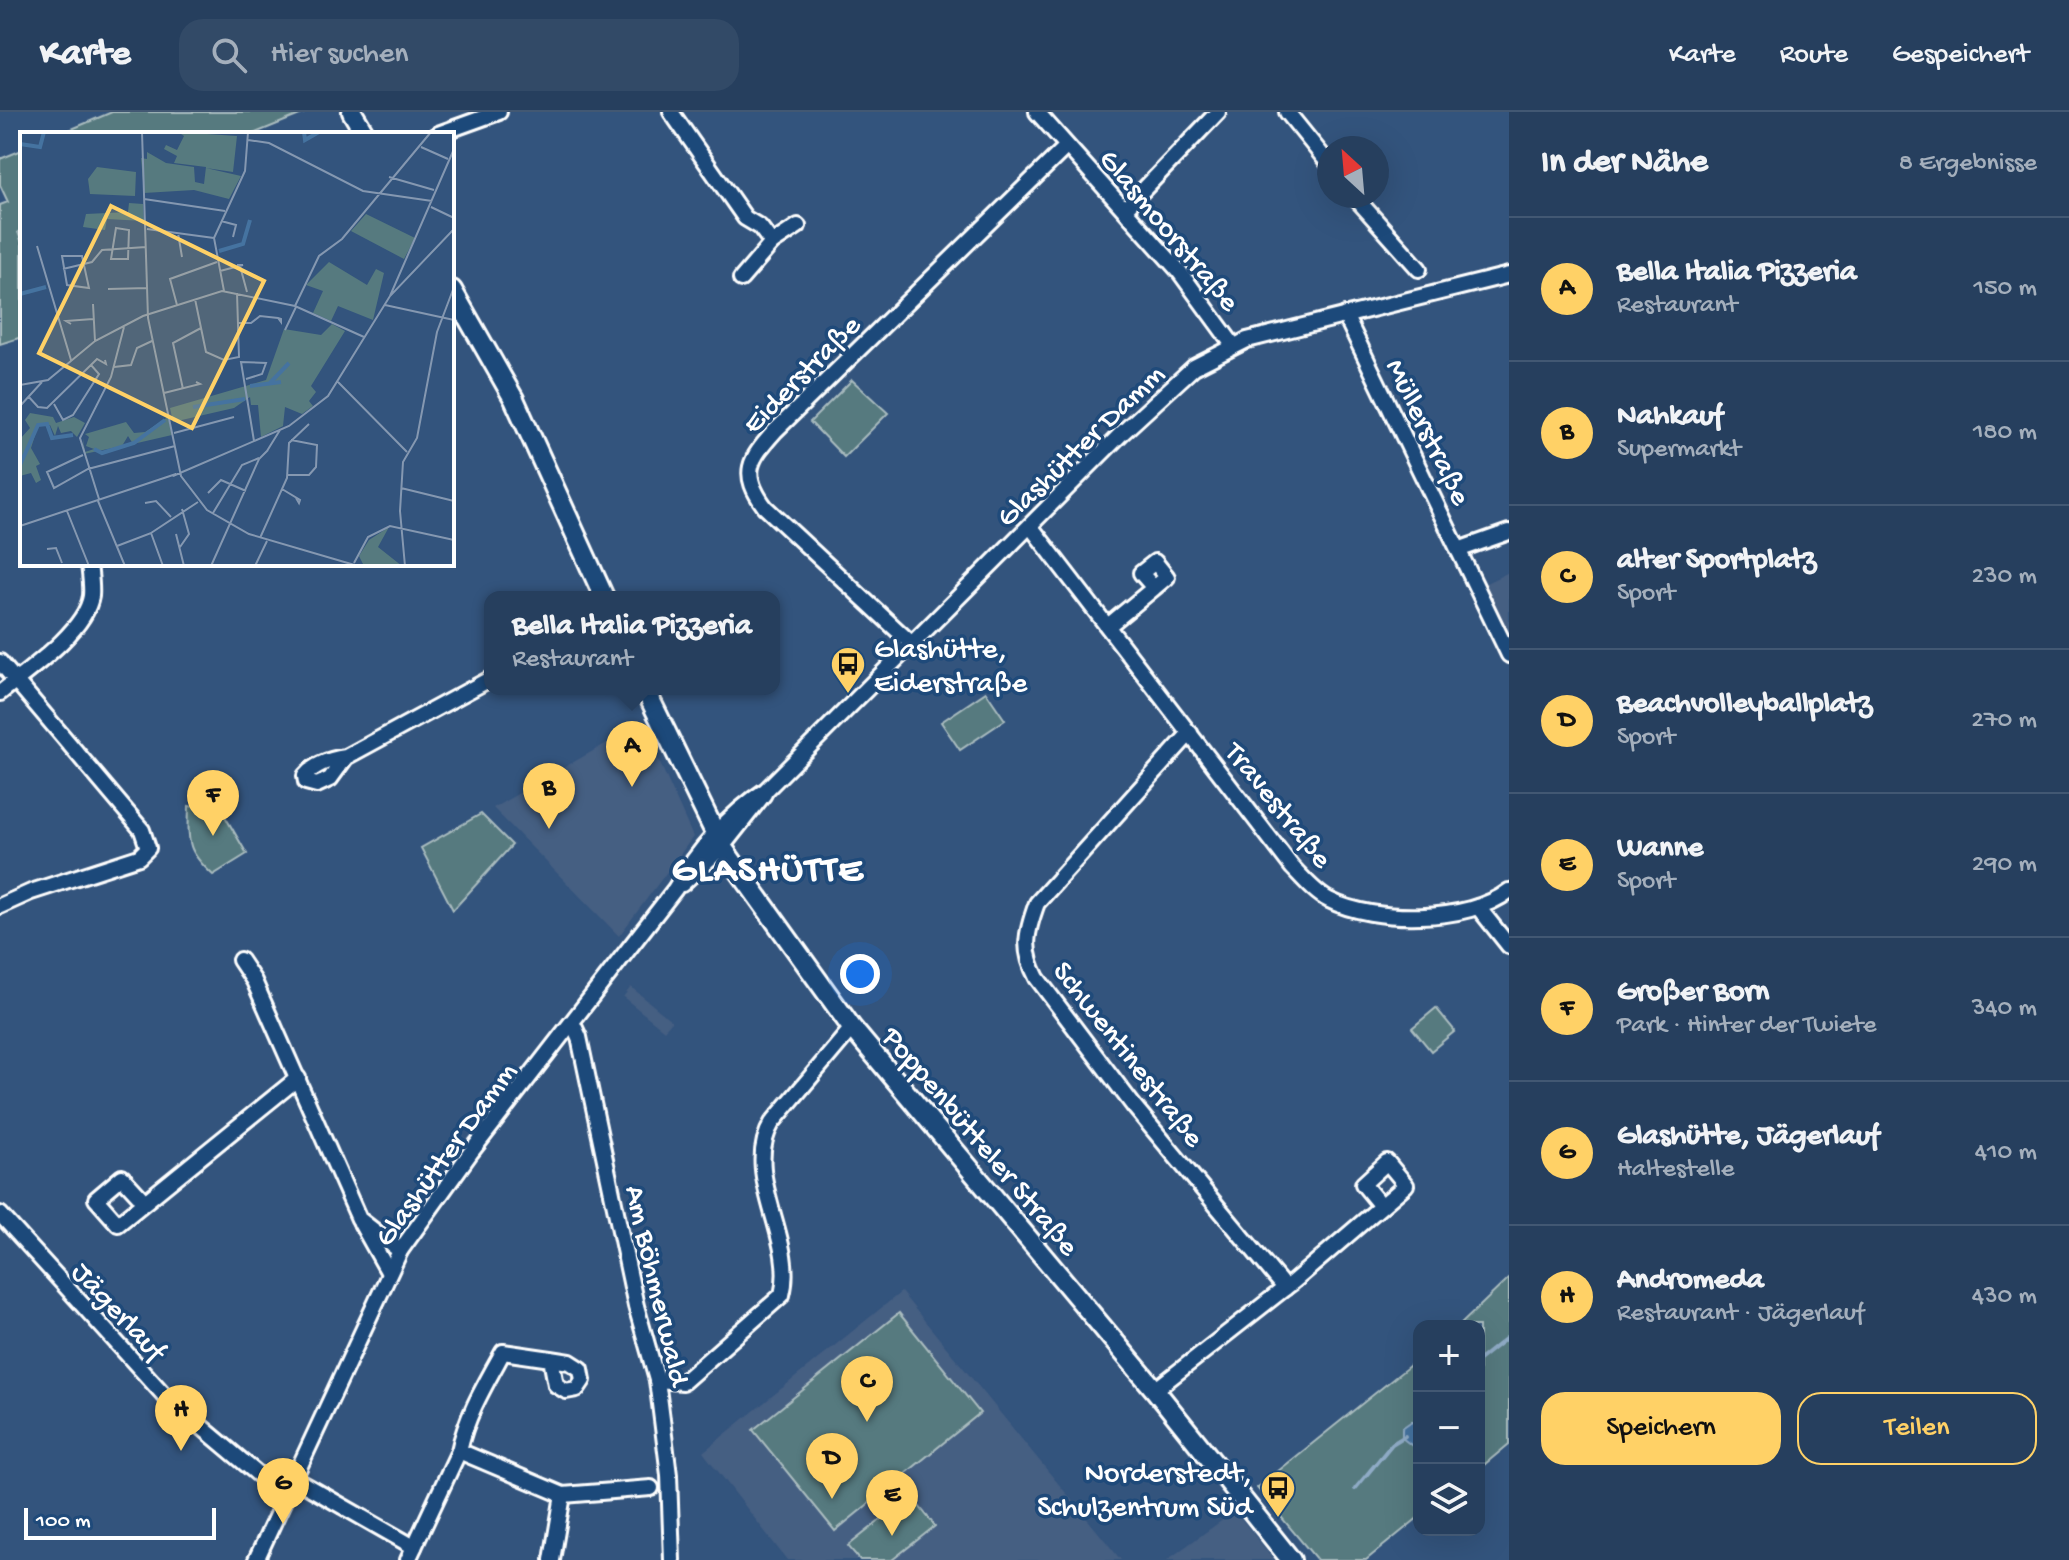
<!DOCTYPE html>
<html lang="de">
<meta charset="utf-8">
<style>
:root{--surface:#263f5e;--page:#324a67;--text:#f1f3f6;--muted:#a4afbc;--line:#425873;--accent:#ffd166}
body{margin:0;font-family:"Gochi Hand",sans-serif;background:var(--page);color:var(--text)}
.controls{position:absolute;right:24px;bottom:24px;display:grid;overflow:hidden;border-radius:16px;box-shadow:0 8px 32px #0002}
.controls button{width:72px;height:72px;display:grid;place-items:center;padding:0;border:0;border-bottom:2px solid var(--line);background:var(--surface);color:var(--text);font:40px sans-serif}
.compass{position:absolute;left:1317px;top:24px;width:72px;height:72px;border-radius:50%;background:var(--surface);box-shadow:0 8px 32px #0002;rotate:334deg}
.scale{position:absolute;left:24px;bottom:20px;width:192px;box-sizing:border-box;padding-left:8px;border:4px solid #fff;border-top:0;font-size:22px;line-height:28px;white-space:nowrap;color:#fff;-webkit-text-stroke:6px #1f4a7a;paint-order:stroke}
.you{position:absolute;left:860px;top:862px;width:28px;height:28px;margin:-20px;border:6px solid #fff;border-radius:50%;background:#1a73e8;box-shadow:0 0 0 12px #1a73e833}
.badge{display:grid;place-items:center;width:52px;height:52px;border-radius:50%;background:var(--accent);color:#111;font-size:26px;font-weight:700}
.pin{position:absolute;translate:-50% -66px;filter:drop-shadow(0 2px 4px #0008)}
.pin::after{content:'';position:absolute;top:42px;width:28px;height:24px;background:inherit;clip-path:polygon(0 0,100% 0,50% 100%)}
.popup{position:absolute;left:484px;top:479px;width:296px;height:104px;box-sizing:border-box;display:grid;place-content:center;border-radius:16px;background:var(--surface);filter:drop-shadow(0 2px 6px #0005);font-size:26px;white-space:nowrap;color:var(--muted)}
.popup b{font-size:30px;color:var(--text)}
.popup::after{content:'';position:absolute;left:50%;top:100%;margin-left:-16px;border:16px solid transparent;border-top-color:var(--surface)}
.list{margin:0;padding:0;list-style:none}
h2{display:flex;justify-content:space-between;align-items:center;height:104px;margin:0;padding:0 32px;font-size:34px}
h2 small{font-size:26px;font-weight:400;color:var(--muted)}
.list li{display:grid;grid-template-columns:52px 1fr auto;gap:24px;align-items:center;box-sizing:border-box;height:144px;padding:0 32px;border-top:2px solid var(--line)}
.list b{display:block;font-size:30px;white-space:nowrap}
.list p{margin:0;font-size:26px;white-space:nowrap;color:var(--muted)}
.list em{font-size:26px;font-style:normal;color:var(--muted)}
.actions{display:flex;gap:16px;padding:24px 32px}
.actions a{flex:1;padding:18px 0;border:2px solid var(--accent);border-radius:24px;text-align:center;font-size:28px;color:var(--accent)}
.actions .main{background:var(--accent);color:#111}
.icon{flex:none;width:44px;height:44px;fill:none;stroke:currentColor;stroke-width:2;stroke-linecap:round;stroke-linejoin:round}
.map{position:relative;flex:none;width:1509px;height:1448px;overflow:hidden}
header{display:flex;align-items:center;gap:48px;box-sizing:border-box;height:112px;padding:0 40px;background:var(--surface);border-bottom:2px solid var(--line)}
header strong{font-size:38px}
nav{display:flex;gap:44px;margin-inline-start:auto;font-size:28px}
.search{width:560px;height:72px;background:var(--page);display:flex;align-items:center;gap:20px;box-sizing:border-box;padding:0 28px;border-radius:24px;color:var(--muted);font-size:30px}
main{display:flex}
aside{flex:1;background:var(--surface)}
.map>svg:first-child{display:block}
.built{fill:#455e82}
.green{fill:#567a7f;stroke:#aabcbf;stroke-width:2}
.water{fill:#4573a0;stroke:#8fabc6;stroke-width:2}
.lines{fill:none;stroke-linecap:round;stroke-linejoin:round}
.stream{stroke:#8fabc6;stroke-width:4}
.minor-casing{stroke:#fff;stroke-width:20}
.major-casing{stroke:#fff;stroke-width:24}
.minor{stroke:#1f4a7a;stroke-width:14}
.major{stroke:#1f4a7a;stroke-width:18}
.labels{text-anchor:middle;stroke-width:7;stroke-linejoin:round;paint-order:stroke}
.street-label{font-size:30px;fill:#fff;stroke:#1f4a7a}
.poi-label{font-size:30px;fill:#fff;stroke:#1f4a7a;text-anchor:start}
.district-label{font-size:38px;font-weight:bold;letter-spacing:2px;fill:#fff;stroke:#1f4a7a}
.inset-river{fill:none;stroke:#4573a0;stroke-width:4}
.inset-road{fill:none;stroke:#8598b1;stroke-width:2}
.view{fill:#ffd166;fill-opacity:0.15;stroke:#ffd166;stroke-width:4}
.inset-edge{fill:none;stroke:#fff;stroke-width:4}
</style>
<header>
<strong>Karte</strong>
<div class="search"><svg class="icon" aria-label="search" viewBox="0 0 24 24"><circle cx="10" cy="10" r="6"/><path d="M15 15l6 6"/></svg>Hier suchen</div>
<nav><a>Karte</a><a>Route</a><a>Gespeichert</a></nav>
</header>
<main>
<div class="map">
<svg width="1509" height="1448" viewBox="0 0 1509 1448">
<rect width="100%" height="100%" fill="#33547d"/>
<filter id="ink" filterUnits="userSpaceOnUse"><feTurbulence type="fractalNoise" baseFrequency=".0125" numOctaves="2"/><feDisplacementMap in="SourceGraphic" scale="16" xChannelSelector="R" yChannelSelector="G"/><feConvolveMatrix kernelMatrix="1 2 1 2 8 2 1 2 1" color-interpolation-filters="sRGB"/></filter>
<g filter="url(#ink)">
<!-- built -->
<g class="built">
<path d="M1509,460v60l-25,-48z"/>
<path d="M642,611l51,114 -74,99 -126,-128z"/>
<path d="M631,875l41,34 -8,9 -41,-33z"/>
<path d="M901,1180l220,268h-334l-84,-108z"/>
<path d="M1235,1399l39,49h-107z"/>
</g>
<!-- green -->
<g class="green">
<path d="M112,0h195l-54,22h-193z"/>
<path d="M22,38v80l-4,2 4,11v94l-22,7v-139l8,-3 -8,-17v-26z"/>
<path d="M852,268l36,33 -44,44 -34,-35z"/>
<path d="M986,580l19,28 -45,30 -19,-28z"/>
<path d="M189,694l34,7 24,41 -34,21c-27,-25 -25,-33 -24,-69z"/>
<path d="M481,702l31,31 -59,65 -32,-62z"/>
<path d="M1436,896l19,23 -24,20 -19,-23z"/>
<path d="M1509,1166v166l-30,25v-143h-20z"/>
<path d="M899,1201l81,100 -145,118 -82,-101z"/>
<path d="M1419,1246v65l-7,-2 3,29 4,1v66l-53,43h-49l-60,-72z"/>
<path d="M911,1384l24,30 -43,34h-32l-12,-14z"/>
</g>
<!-- water -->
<path class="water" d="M1412,1309l7,2v28l-17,-13v-10z"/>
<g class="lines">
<!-- stream -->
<g class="stream">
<path d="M1479,1248l30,-24"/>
<path d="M1355,1377l37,-45 13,-8"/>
</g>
<!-- minor casing -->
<g class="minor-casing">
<g id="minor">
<path d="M671,0l74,106 15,9 12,16"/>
<path d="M1037,0l142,159 54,74"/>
<path d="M1287,0l42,52"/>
<path d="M438,22l61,-22"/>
<path d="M1354,84l65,73"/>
<path d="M1125,97l93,-97"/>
<path d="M741,167l31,-36 26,-17"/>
<path d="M1345,203l164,340"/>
<path d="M1031,415l261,340c11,11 23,26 37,33 45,23 139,23 180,-9"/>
<path d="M1458,438l51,-18"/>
<path d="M1108,514l46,-38 -13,-15 14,-11 12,15 -13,11"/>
<path d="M912,532l-147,-137c-25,-34 -16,-47 10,-76l291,-284"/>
<path d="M0,550l142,168 6,18 -9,9 -108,35 -31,14"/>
<path d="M0,581c26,-21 86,-62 91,-97 1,-10 -1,-22 -2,-32"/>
<path d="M1190,621l-153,170c-11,30 -15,47 0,75l96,127 152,183"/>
<path d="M346,645c-15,2 -31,7 -41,19l1,6 11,3 13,-6 16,-22 144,-78"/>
<path d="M682,772l40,-37 42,-53"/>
<path d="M1478,795l31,39"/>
<path d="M240,848l14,21 105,238 41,32"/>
<path d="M573,912l6,13 57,269 21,74 12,95 3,85"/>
<path d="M145,1090l-23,-25 -26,22 22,25 180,-146"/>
<path d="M0,1102l166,183 118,99"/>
<path d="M361,1111l28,50"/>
<path d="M657,1268l26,2 99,-87c15,-56 -41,-120 -10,-172l80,-95"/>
<path d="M1155,1278l130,-102 8,-6 113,-97 -19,-23 -24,22 18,22"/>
<path d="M459,1339l104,44 -11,65"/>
<path d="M293,1366l121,69"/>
<path d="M563,1383l88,-7"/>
<path d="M256,1448l144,-309 71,-99 204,-263c22,-38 54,-75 91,-99l355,-356 73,-67 53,-27 262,-65"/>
<path d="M408,1448l51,-109c7,-35 27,-68 44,-99l48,7 5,26 10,6 11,-2 6,-9 -2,-11 -11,-7 -19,-3"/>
</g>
</g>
<!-- major casing -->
<g class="major-casing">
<g id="major">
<path d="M352,0l13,22"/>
<path d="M452,178l62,109 90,198"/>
<path d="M645,577l77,158 130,181 303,362 136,170"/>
</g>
</g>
<!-- minor -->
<use href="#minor" class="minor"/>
<!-- major -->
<use href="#major" class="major"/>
</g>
</g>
<!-- icons -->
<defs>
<g id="bus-pin" transform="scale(1.8)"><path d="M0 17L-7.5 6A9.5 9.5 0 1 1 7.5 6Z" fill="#ffd166" stroke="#1f4a7a"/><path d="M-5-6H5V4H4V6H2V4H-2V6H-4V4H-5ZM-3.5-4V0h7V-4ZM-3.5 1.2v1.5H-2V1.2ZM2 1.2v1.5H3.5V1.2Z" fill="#111"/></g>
</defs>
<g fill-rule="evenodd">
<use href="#bus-pin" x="848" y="552"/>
<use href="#bus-pin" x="1278" y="1376"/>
</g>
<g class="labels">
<!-- street labels -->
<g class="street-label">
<text transform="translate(1171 117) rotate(50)" y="10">Glasmoorstraße</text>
<text transform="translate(800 261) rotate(-45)" y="10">Eiderstraße</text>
<text transform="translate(1430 319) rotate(64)" y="10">Müllerstraße</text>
<text transform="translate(1079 332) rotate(-44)" y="10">Glashütter Damm</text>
<text transform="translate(1280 692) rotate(51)" y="10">Travestraße</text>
<text transform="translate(1130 941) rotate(52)" y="10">Schwentinestraße</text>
<text transform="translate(982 1028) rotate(50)" y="10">Poppenbütteler Straße</text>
<text transform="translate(444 1041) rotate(-54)" y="10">Glashütter Damm</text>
<text transform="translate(659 1173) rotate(77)" y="10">Am Böhmerwald</text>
<text transform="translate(120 1198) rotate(47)" y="10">Jägerlauf</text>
</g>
<!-- poi labels -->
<g class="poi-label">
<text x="874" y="545">Glashütte,<tspan x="874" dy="34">Eiderstraße</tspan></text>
<text x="1252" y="1369" text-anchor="end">Norderstedt,<tspan x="1252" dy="34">Schulzentrum Süd</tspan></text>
</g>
<!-- district labels -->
<g class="district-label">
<text x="768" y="767">GLASHÜTTE</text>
</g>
</g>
<!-- overview -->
<g transform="translate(20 20)">
<rect width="434" height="434" fill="#33547d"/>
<path d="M158,0l59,4 -4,36 -27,-4 35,8 -12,23 -35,-9 -50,3 -3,-35 6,1v-7l19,11 28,4 1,15 9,2 2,-17 -32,-4 3,-7 -13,-7 2,-4 11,5 7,-14zM77,35l39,5 -1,24 -45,-2 -2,-15zM109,71l14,1 1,17 -37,-2 -2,11 -22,-3 3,-13 42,-2zM346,82l49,24 -11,21 -53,-28zM309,130l38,23 9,-16 8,4 -11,47 -35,-14 -7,15 -18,-8 10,-22 -17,-6zM312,192l13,7 -34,55 5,6 -7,9 4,5 -11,8 -17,-7 -2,19 -22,11 -3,-32h-7l-1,-8 -16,11 -61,14 -3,-14 96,-28 18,-51 37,6zM10,281l23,4 3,6 18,-6 11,6 -8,14 -6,-6 -10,2 -3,-7 -3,10 -5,-11 -12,1 -7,22 9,16 -4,2 5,14 -5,3 -5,-10 -11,3v-37l10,-11 -5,-8zM148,285l4,18 -39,9 -5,-8 -6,10 -38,8 -1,-16 2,14 9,-3 -8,-3 3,-9 -4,-3 41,-12 8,11 11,-1zM369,395l-11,20 24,19h-38l-5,-10 10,-16z" fill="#567a7f"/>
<path class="inset-river" d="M284,0l1,8 14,-8M0,12l20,3 4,-15M199,119l24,-7 7,-24M0,162l26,-7M249,252l20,-21M230,254l31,-4M173,275l52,-8M74,317l8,4 32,-10 31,-23M0,333l18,-40 9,-1 5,14 21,-3"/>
<path class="inset-road" d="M122,0l6,186 33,158 26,34 42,24 109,32M228,8l21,3 94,48 69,10M401,15l27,12M369,45l45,13M124,67l81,12M411,75l23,11M201,89l15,4 -3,12M96,96l13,2 -1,29h-17zM127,97l67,9M158,101l4,24M17,114l34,114M42,124h20l7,32 -22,-3zM220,134l7,26M43,137l29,-7 10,-12 44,-3M200,139l23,-6h-6M94,157h-6l40,-1M204,159l-10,-53 31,-67 3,-39M370,164l64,-147M175,167l11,53 18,8 15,-3 -2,-64M73,172l2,37M157,173l-7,-26 47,-17M365,173l69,15M275,174l24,-50 23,-17 89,-107M217,191h14l9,-7 18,2 3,1v3l-3,-4M51,192l-5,-3 27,-2M265,198l11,-23M94,235l17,-2 6,-17 15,-7M226,247l16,-5 4,-11 -25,-1 13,79M318,250l69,70M0,253l28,-5 47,-39 48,-25 79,-25 73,15 69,31M163,257l-10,-46 28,-15M144,261l36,-9 -4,-2M8,264l10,11 9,1 50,-49 9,5 -1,-4M34,272l9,16 10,-5 26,-41 -8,-9M0,274l22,-24M154,301l60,-16M247,319l13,-21M63,323l-36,17 7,16 34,-19 87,-23M267,343h22l7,-8 1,-22 -26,-5M153,344l116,-50 39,-30 62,-100 64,-67M381,356l53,13M262,357l18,11 -1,3 -3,-5M188,361l13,-13 25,11M79,367l-19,-61 31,-61 13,-50M78,369l27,65M125,371l11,-2 15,16M47,379l22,55M193,381l29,-48 17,-7M0,394l156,-52M131,401l47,-31M156,402l8,32M240,406l27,-60 2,-35 20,-19M97,414l34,-13 12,33M160,415l9,-13 -7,-25M27,417l9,-1 6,15M334,431l14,-26 22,-11 64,14M191,434l48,-107 9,-9M235,434l12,-25M385,434l-5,-55 3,-49 14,-24 20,-106 17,-45"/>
<path class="view" d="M91,74l153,75 -72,147 -153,-75z"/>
<rect width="434" height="434" class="inset-edge"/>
</g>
</svg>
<div class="controls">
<button>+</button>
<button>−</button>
<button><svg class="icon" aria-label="layers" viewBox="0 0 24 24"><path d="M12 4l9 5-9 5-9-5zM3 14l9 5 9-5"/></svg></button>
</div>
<svg class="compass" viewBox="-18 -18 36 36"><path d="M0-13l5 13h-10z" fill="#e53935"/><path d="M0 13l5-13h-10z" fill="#a4afbc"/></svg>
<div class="scale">100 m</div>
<div class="you"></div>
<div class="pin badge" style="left:632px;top:675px">A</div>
<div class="popup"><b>Bella Italia Pizzeria</b>Restaurant</div>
<div class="pin badge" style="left:549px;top:717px">B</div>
<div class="pin badge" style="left:867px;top:1310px">C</div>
<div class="pin badge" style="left:832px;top:1387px">D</div>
<div class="pin badge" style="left:892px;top:1424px">E</div>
<div class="pin badge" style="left:213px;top:724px">F</div>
<div class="pin badge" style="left:283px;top:1412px">G</div>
<div class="pin badge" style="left:181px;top:1339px">H</div>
</div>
<aside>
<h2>In der Nähe<small>8 Ergebnisse</small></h2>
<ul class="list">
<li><span class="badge">A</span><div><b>Bella Italia Pizzeria</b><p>Restaurant</p></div><em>150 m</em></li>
<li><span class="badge">B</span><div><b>Nahkauf</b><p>Supermarkt</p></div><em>180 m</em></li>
<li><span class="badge">C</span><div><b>alter Sportplatz</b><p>Sport</p></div><em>230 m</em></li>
<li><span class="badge">D</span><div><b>Beachvolleyballplatz</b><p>Sport</p></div><em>270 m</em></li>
<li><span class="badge">E</span><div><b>Wanne</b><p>Sport</p></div><em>290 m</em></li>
<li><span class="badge">F</span><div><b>Großer Born</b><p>Park · Hinter der Twiete</p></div><em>340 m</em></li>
<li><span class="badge">G</span><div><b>Glashütte, Jägerlauf</b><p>Haltestelle</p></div><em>410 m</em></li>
<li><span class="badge">H</span><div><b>Andromeda</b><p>Restaurant · Jägerlauf</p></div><em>430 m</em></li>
</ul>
<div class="actions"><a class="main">Speichern</a><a>Teilen</a></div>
</aside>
</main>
